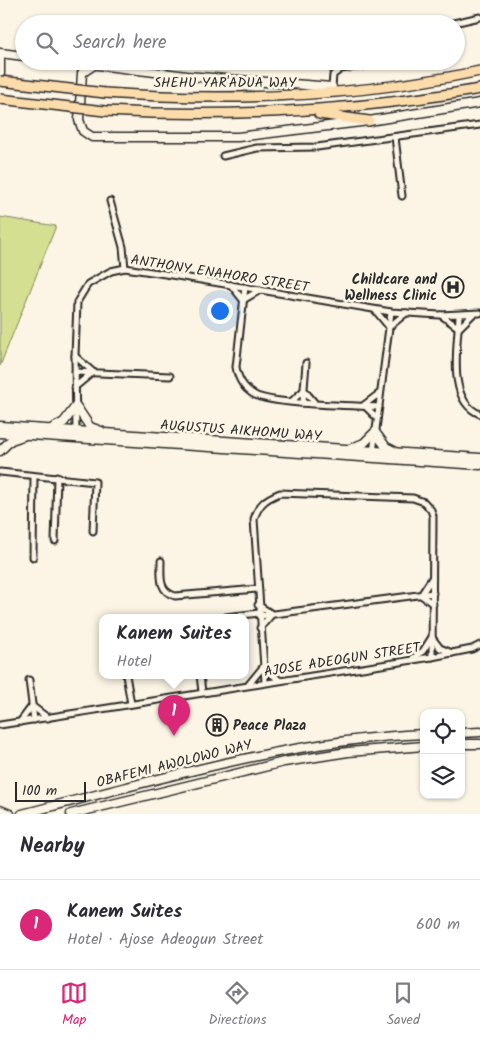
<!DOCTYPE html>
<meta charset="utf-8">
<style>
:root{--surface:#fff;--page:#f2f2f3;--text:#2b2b33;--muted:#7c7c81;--line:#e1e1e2;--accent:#db2777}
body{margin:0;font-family:Kalam,sans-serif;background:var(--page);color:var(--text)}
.controls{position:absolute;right:15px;bottom:15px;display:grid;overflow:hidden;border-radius:10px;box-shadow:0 1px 4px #0004}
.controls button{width:45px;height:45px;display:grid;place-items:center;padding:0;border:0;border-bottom:1px solid var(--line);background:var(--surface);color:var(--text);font:25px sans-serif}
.scale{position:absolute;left:15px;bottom:12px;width:71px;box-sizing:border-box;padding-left:5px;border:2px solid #2b2b2b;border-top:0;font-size:14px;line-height:18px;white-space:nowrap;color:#2b2b2b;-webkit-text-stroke:4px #fcf5e5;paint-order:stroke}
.you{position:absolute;left:219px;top:310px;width:18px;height:18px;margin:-12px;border:4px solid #fff;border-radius:50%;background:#1a73e8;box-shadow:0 0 0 8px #1a73e833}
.badge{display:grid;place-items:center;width:32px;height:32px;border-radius:50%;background:var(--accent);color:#fff;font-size:16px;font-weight:700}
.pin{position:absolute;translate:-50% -41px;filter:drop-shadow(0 1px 2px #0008)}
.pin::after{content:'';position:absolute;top:26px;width:18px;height:15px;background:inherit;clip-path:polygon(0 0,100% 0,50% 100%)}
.popup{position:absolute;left:99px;top:614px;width:150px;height:65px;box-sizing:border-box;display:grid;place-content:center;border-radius:10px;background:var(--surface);filter:drop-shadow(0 1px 4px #0005);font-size:16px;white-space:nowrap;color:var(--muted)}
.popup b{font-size:19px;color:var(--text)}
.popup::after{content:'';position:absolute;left:50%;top:100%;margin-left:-10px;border:10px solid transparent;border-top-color:var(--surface)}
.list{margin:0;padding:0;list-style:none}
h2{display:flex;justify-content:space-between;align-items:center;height:65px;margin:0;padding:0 20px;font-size:21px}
h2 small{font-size:16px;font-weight:400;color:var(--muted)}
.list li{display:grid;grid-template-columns:32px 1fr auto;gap:15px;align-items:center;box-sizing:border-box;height:90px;padding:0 20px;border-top:1px solid var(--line)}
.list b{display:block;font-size:19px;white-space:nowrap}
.list p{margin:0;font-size:16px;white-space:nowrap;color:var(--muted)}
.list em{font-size:16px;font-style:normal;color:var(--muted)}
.icon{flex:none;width:28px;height:28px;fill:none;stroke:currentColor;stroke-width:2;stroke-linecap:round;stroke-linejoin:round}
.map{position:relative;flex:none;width:480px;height:814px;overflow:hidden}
.search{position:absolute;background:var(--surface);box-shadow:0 1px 4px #0004;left:15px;right:15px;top:15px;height:55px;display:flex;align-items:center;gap:12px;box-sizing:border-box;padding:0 18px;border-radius:28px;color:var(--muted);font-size:19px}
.sheet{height:155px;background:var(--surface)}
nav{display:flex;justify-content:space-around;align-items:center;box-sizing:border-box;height:70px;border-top:1px solid var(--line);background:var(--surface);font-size:14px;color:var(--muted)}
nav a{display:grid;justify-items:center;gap:2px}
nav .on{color:var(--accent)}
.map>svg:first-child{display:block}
.built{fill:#efe0c8}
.green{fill:#d4df92;stroke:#80855e}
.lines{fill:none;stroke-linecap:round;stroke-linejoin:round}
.street-casing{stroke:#2b2b2b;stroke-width:9}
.secondary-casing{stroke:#2b2b2b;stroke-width:11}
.highway-casing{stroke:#2b2b2b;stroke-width:12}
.street{stroke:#fcf5e5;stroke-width:5}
.secondary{stroke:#fcf5e5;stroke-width:8}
.highway{stroke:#fddcac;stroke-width:9}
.highway-bridge-casing{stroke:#2b2b2b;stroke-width:12;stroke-linecap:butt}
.highway-bridge{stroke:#fddcac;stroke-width:9}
.labels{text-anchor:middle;stroke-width:5;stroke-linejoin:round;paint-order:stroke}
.street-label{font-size:14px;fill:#2b2b2b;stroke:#fcf5e5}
.poi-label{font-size:14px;font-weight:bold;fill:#2b2b2b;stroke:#fcf5e5;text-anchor:end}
</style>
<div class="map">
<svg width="480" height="814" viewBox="0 0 480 814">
<rect width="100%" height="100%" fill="#fcf5e5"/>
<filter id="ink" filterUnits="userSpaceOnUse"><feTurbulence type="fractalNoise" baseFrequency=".02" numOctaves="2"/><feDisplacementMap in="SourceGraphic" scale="10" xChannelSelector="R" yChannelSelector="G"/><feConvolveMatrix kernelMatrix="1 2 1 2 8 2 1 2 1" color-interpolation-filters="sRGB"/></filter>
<g filter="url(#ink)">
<!-- built -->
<path class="built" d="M444,280h18l1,14h-21z"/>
<!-- green -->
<path class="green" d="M0,217l56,9 -56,140z"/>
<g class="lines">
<!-- street casing -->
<g class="street-casing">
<g id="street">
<path d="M449,24l31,-7"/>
<path d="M332,87l1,-12 8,-6 58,-8"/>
<path d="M395,137l7,59"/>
<path d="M223,156l34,-8 60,-1 163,-22"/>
<path d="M110,201l13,46 2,21"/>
<path d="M231,285l12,15 17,-10"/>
<path d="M245,287l-9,80c2,12 8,22 19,28 21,10 97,10 124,12"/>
<path d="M375,310l14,17 17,-14"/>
<path d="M441,315l18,13 14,-14"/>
<path d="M459,315c-1,30 -13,86 21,99"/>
<path d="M75,356l18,16 -18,15"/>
<path d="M75,372l95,4"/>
<path d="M292,401l12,-11 10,12"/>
<path d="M303,402l3,-39"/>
<path d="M377,418l-13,-13 16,-12"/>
<path d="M76,433l-1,-77 2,-54 11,-18 23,-13 14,-3 40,6 226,38 49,3 40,-2"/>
<path d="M373,453l18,-141"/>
<path d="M0,472l95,10 -2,49"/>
<path d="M55,541l2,-64"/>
<path d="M33,557l1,-81"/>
<path d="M161,561c0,15 -3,30 14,35l82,-7"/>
<path d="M432,578l-11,17 12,9"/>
<path d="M258,605l14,9 -12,14"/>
<path d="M259,616l174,-23"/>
<path d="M226,617l33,-4"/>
<path d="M433,639l7,9 12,5"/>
<path d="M413,658l10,-7 9,-14"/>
<path d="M126,675l5,29"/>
<path d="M200,675l2,17"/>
<path d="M29,680l5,40"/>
<path d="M265,682l-11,-163c5,-15 11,-20 26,-26l133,5 11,4 7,8 2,6 -1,141"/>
<path d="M249,684l14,-17 16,13"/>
<path d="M20,722l12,-16 16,12"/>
<path d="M0,725l432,-68 40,-8 8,-4"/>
</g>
</g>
<!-- secondary casing -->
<g class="secondary-casing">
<g id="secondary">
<path d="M0,53l24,3"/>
<path d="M0,59v15"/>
<path d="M66,61l121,15 145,11"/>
<path d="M94,65l-12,8 -3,47 4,11 9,6h146l131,-16 111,-18"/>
<path d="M0,426l480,32"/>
<path d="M51,429l13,-7 12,-16 14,21 11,4"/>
<path d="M0,433l480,32"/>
<path d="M352,448l12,-5 11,-11 11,15 8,4"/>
<path d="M0,451l11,-11 12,-4"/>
<path d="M461,733l19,-1"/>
<path d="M461,744h19"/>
<path d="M0,810l10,4"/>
<path d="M22,814c132,-33 265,-74 402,-80"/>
<path d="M71,814l213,-52 64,-10 76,-6"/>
</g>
</g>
<!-- highway casing -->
<g class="highway-casing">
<g id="highway">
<path d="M105,93c126,9 251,4 375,-22"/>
<path d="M105,111c127,7 250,0 375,-22"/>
<path d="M319,114l50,7"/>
</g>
</g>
<!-- street -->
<use href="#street" class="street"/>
<!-- secondary -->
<use href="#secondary" class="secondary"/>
<!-- highway -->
<use href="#highway" class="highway"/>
<!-- highway-bridge casing -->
<g class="highway-bridge-casing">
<g id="highway-bridge">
<path d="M0,81l105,12"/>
<path d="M0,99l105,12"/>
</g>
</g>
<!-- highway-bridge -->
<use href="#highway-bridge" class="highway-bridge"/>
</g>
</g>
<!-- icons -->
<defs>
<g id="hospital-ring" transform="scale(1.125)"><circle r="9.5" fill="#fcf5e5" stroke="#2b2b2b" stroke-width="1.5"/><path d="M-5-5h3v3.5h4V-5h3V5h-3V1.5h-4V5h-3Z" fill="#2b2b2b"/></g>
<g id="building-ring" transform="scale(1.125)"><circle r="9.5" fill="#fcf5e5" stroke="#2b2b2b" stroke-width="1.5"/><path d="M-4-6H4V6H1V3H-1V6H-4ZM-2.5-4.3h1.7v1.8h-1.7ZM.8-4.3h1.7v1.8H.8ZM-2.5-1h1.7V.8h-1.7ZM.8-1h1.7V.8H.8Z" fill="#2b2b2b"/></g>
</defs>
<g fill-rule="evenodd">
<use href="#hospital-ring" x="453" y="287"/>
<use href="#building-ring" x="217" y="725"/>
</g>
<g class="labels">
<!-- street labels -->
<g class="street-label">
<text x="225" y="87">SHEHU YAR'ADUA WAY</text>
<text transform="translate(220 273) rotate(9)" y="5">ANTHONY ENAHORO STREET</text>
<text transform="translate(241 430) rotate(4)" y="5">AUGUSTUS AIKHOMU WAY</text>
<text transform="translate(342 659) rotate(-9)" y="5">AJOSE ADEOGUN STREET</text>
<text transform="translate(174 763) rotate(-14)" y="5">OBAFEMI AWOLOWO WAY</text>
</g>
<!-- poi labels -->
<g class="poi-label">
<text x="437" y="284">Childcare and<tspan x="437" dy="16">Wellness Clinic</tspan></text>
<text x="233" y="730" text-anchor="start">Peace Plaza</text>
</g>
</g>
</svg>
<div class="controls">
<button><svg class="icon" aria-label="locate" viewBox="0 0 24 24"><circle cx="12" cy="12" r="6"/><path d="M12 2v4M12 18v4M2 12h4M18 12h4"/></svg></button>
<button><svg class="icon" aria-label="layers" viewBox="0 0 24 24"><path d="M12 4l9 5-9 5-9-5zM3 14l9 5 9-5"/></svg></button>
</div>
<div class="scale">100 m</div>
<div class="you"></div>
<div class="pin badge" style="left:174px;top:736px">1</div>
<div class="popup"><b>Kanem Suites</b>Hotel</div>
<div class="search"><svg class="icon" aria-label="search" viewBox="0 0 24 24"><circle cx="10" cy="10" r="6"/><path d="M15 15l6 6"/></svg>Search here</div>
</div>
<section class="sheet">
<h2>Nearby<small></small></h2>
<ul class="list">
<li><span class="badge">1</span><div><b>Kanem Suites</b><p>Hotel · Ajose Adeogun Street</p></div><em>600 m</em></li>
</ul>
</section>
<nav>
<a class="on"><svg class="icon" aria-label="map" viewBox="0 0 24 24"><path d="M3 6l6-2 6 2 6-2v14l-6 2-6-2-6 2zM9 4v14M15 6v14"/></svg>Map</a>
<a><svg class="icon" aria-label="directions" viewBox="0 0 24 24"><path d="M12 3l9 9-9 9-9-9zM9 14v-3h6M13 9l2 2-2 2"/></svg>Directions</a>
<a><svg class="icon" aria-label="saved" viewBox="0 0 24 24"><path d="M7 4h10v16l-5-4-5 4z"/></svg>Saved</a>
</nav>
